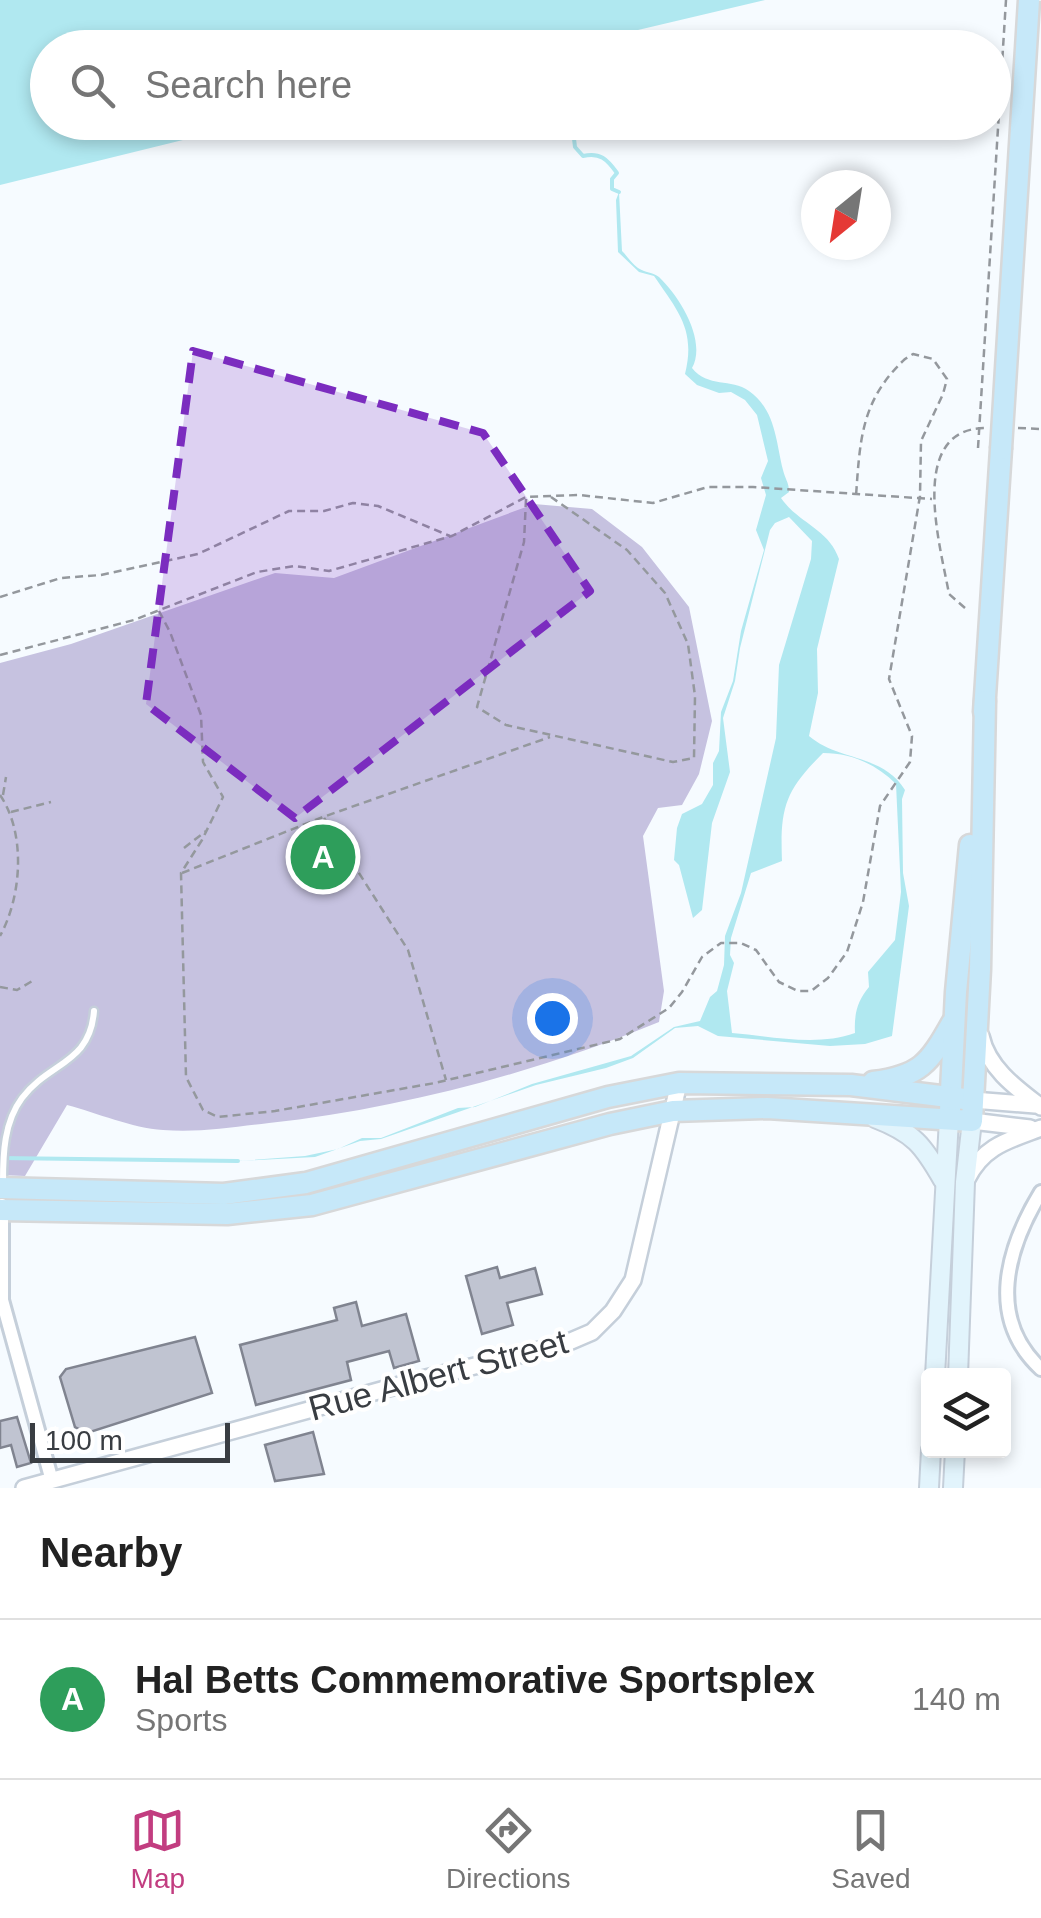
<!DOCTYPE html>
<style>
:root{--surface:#fff;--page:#f2f2f2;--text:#222;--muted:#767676;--line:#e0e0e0;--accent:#c23d80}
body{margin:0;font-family:Helvetica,sans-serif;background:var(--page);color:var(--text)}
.controls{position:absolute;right:30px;bottom:30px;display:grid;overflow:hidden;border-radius:10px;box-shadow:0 5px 15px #0003}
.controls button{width:90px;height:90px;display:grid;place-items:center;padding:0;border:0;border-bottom:2px solid var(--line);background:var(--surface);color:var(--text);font:50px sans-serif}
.compass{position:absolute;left:801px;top:170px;width:90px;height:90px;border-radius:50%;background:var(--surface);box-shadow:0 5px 15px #0003;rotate:210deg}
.scale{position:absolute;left:30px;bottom:25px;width:200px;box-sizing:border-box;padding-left:10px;border:5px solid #393d42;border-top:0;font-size:28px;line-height:35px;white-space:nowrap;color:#393d42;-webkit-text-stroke:8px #fff;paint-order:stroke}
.you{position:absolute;left:552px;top:1018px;width:35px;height:35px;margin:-25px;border:8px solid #fff;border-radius:50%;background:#1a73e8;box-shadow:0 0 0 15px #1a73e833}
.badge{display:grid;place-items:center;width:65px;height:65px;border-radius:50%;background:var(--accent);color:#fff;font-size:32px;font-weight:700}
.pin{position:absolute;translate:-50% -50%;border:5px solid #fff;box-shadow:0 2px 10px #0006}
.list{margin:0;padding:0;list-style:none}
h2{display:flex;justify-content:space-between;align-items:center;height:130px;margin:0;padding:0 40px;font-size:42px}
h2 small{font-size:32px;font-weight:400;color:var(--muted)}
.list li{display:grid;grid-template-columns:65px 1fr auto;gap:30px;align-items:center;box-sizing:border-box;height:160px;padding:0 40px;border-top:2px solid var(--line)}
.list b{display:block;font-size:38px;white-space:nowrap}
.list p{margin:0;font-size:32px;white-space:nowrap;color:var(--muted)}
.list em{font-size:32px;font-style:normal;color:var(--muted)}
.icon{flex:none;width:55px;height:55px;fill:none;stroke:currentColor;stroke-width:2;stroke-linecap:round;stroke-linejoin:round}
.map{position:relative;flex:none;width:1041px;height:1488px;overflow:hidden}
.search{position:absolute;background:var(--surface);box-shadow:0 5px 15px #0003;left:30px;right:30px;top:30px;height:110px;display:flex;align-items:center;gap:25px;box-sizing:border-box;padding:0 35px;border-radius:55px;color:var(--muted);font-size:38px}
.sheet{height:290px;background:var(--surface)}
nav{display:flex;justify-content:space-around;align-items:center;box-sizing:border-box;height:140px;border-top:2px solid var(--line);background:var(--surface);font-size:28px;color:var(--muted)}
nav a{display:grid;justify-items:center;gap:5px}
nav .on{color:var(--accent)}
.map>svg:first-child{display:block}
.green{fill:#c6c2e0}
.water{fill:#b0e8f0;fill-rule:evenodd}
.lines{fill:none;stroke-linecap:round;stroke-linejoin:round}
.stream{stroke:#b0e8f0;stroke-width:4}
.building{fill:#c0c4d1;stroke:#808490;stroke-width:2.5}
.service-casing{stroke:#c5cfda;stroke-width:11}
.minor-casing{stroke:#c5cfda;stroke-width:18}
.tertiary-casing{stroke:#c5cfda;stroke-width:20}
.secondary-casing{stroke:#c5cfda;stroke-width:22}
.primary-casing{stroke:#d7d8d9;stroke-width:25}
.path{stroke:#94989d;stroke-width:2.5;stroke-dasharray:8 5;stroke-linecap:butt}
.service{stroke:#fff;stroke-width:6}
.minor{stroke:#fff;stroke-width:12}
.tertiary{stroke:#fff;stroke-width:15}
.secondary{stroke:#e2f4fc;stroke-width:18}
.primary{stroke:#c6e8f9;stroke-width:20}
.primary-bridge-casing{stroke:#d7d8d9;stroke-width:25;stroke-linecap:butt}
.path-bridge{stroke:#94989d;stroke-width:2.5;stroke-dasharray:8 5;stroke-linecap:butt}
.primary-bridge{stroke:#c6e8f9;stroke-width:20}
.marked{fill:#7b2cbf;fill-opacity:0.2;stroke:#7b2cbf;stroke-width:8;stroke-dasharray:20 12;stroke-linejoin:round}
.labels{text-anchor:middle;stroke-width:8;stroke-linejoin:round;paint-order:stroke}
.street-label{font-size:35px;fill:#393d42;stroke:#fff}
</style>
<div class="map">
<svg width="1041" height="1488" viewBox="0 0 1041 1488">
<rect width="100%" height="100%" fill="#f6fbff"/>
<!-- green -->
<path class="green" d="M534,504l58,5 50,38 47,60 23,114 -13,53 -17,31 -24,3 -15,28 21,155 -5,31c-121,50 -259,87 -390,101 -35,4 -71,10 -106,7 -31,-2 -66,-17 -96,-25l-42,71 -25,-1v-512l71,-19 204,-71 59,5z"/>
<!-- water -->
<g class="water">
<path d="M0,0h765l-199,47 -518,1v74l204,1 -252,62z"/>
<path d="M619,192l3,59c5,5 10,13 16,17 7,5 15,4 21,9 21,20 48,64 33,91 16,20 39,10 57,23 27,19 27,52 34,79 2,9 6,12 6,22l-8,6c17,25 48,31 58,61l-22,90 1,44 -9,43c29,25 74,18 96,54l-3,9 1,74 6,33 -17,130 -27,8 -35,2 -112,-10 -20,-10 -23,2 -42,30 -27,10 -70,17 -155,54 -21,2 -45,16 -77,4 67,-5 33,-7 24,-11h19l77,-30 17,-1 57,-23 99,-28 43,-29 26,-6 10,-24 7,-6 7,-26 1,-29 16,-43 35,-155 3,-73 32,-106 1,-18 -23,-24 -14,6 -5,7 -30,118 -5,33 -12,37 7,54 -18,51 -10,87 -9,8 -14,-53 -5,-5 3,-32 5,-14 20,-10 11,-19v-22l6,-12 2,-39 12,-31 8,-50 23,-81 -8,-20 10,-35 -5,-17 7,-17 -11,-46 -12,-15 -14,-8 -12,1 -22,-8 -12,-11c11,-44 -7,-63 -31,-98l-15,-4 -21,-20 -2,-52zM823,753c28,0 53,11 73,31l5,108 -6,48 -27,32 1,15c-12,14 -15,28 -14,46 -39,14 -83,3 -123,0l-5,-42 7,-28 -4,-8 1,-17 20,-65 31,-12c-2,-54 3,-70 41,-108z"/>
</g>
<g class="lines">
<!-- stream -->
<g class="stream">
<path d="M572,122l3,25 8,9c17,-4 24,3 34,17l-5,6v10l7,3"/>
<path d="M0,1158l238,3"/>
</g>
</g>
<!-- building -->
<g class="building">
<path d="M497,1267l3,11 35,-10 7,26 -35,9 6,22 -31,9 -16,-58z"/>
<path d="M356,1302l6,24 44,-12 13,47 -25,7 -5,-17 -42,11 4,18 -95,25 -16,-60 97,-25 -3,-12z"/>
<path d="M195,1337l17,56 -125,40 -12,-6 -15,-50 6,-8z"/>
<path d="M17,1417l14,46 -14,4 -6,-22 -11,3v-27z"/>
<path d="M313,1432l11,42 -49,7 -10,-36z"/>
</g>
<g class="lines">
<!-- service casing -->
<g class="service-casing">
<path id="service" d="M3,1182c0,-28 1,-60 19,-84 27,-36 68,-34 72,-87"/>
</g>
<!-- minor casing -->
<g class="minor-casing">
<g id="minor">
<path d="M1041,1192c-34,56 -55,126 0,177"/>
<path d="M2,1205v95l50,181"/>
</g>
</g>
<!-- tertiary casing -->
<g class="tertiary-casing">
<g id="tertiary">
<path d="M981,1036c7,32 35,52 60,71"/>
<path d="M973,1100l62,5"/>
<path d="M972,1121l58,7"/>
<path d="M967,1179c16,-33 42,-39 74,-51"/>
<path d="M24,1488l394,-108 146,-36 28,-12 21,-21 20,-31 46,-197"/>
</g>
</g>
<!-- secondary casing -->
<g class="secondary-casing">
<g id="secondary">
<path d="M875,1118c39,15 48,27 68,62"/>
<path d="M935,1376l14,-257"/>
<path d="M958,1376l7,-194 7,-61"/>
<path d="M929,1488l2,-38"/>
<path d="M953,1488l2,-38"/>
</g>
</g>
<!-- primary casing -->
<g class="primary-casing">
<g id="primary">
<path d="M984,712l17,-263"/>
<path d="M873,1082c47,-6 56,-18 79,-59"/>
<path d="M950,1110l6,-118 14,-147"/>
<path d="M0,1188l224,6 82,-11 302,-86 71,-14 172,2 122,15"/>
<path d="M0,1210l227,4 85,-9 298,-81 63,-13 94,-3 205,13 8,-152 5,-268"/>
</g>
</g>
<!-- path -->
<g class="path">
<path d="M1018,428l23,1"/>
<path d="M526,499l-2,43 -47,165 29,18 167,37 21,-4 1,-62 -7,-52 -23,-51 -38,-43 -76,-53"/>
<path d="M0,597l61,-19 40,-3 97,-21 91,-43h35l29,-8 25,3 72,30"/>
<path d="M965,608l-16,-14c-8,-46 -43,-165 36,-166"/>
<path d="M159,611l11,21 31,83 2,47 20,35 -21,43 -21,33 5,204 17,33 15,7 57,-6 160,-28 185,-44 49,-31 13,-16 20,-35 19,-14h20l15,7 23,32 19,9h13l17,-13 19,-26 16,-50 17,-96 30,-44 2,-26 -23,-57 31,-183 1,-55 22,-47 4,-15 -14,-20 -20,-5 -8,5c-44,41 -45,81 -49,137"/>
<path d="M0,655l134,-35 123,-48 38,-6 34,5 123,-35 74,-39 53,-2 74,8 55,-16h45l179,12"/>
<path d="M0,795c26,38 22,101 0,141"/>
<path d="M3,795l3,-18"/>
<path d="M11,812l40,-10"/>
<path d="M324,818l84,132 38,130"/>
<path d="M184,848l22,-17"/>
<path d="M182,873l141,-56 227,-80"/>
<path d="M0,987l17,3 17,-10"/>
</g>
<!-- service -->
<use href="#service" class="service"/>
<!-- minor -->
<use href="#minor" class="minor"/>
<!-- tertiary -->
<use href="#tertiary" class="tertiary"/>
<!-- secondary -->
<use href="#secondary" class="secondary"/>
<!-- primary -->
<use href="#primary" class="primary"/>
<!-- primary-bridge casing -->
<g class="primary-bridge-casing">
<path id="primary-bridge" d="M1001,449l28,-449"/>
</g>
<!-- path-bridge -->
<path class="path-bridge" d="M978,448l28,-448"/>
<!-- primary-bridge -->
<use href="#primary-bridge" class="primary-bridge"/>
</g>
<!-- marked area -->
<path class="marked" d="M193,351l290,82 107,158 -295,227 -149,-114z"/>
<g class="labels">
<!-- street labels -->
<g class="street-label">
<text transform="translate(438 1375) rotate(-15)" y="12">Rue Albert Street</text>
</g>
</g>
</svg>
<div class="controls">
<button><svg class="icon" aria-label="layers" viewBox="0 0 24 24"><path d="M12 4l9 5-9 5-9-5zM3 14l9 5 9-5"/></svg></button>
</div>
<svg class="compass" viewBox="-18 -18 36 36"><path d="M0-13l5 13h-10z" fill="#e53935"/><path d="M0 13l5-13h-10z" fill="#767676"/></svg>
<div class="scale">100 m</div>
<div class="you"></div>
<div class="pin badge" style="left:323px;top:857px;background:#2e9e5b">A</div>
<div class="search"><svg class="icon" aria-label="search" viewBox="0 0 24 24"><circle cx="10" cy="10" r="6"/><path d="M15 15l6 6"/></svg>Search here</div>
</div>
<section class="sheet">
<h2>Nearby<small></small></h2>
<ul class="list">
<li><span class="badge" style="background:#2e9e5b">A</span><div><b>Hal Betts Commemorative Sportsplex</b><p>Sports</p></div><em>140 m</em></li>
</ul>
</section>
<nav>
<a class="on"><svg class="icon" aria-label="map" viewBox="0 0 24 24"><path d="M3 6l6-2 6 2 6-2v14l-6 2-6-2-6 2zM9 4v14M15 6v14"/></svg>Map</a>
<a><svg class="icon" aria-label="directions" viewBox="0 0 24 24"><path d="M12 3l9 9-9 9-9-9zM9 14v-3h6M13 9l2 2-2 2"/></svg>Directions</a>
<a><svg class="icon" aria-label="saved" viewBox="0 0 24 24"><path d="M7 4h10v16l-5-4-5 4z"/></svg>Saved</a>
</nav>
